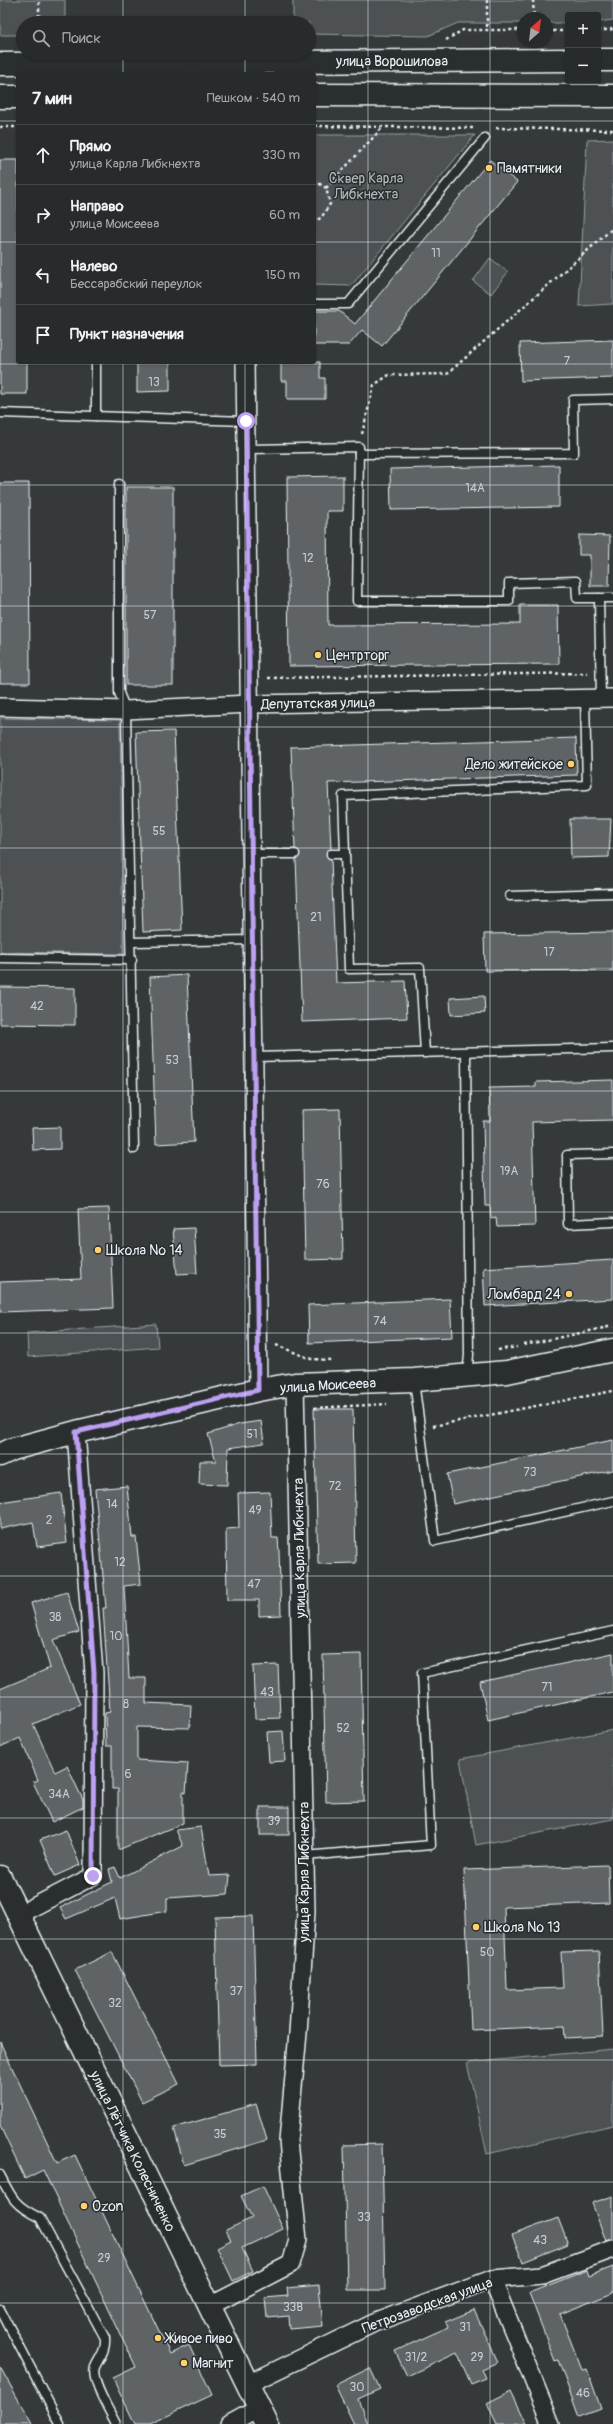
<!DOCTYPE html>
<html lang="ru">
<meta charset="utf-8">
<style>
:root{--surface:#282b2c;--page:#303334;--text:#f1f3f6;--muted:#a5a7a9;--line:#444748}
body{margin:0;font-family:Pangolin,sans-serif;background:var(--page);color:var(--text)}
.controls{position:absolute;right:12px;top:12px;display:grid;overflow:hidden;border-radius:4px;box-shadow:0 1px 3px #0004}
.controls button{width:36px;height:36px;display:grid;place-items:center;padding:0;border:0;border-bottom:1px solid var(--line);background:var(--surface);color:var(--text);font:20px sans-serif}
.compass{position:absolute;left:517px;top:12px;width:36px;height:36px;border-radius:50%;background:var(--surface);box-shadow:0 1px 3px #0004;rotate:28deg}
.stop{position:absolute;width:12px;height:12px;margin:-9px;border:3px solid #bca0f2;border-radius:50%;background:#fff}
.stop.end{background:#bca0f2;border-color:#fff;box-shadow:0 1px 4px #0008}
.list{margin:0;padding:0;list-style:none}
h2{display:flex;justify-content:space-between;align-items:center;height:52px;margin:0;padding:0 16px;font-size:17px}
h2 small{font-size:13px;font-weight:400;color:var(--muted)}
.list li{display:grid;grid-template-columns:26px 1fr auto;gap:12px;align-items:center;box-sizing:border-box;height:60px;padding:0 16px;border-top:1px solid var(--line)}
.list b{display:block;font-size:15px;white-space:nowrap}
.list p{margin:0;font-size:13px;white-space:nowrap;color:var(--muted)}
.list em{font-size:13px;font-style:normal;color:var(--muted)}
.icon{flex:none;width:22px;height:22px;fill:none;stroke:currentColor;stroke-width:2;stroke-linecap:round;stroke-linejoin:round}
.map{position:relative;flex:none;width:613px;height:2424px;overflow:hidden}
.search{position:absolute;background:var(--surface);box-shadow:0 1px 3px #0004;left:16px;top:16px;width:300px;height:44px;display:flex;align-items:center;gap:10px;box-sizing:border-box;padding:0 14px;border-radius:22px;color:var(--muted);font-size:15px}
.panel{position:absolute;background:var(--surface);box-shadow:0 1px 3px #0004;left:16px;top:72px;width:300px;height:292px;border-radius:4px}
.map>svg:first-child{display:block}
.green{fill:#4d5152;stroke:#9aa1a5}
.building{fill:#5f6365;stroke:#e8f1f8}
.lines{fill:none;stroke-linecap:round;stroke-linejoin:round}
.lane-casing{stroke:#e8f1f8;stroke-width:11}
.street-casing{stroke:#e8f1f8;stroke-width:20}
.secondary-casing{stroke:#e8f1f8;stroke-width:25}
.primary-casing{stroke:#e8f1f8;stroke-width:25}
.path{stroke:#e8f1f8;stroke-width:2.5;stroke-dasharray:3 3;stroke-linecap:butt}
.lane{stroke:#2a2d2e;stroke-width:8}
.street{stroke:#2a2d2e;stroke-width:17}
.secondary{stroke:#2a2d2e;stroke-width:22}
.primary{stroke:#2a2d2e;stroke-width:22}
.route{stroke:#bca0f2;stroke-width:5}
.grid{fill:none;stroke:#e8f1f8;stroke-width:1;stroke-opacity:0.55}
.poi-dot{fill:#ffd166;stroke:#2a2d2e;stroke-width:1.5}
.labels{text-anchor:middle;stroke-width:3;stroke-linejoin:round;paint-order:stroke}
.number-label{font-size:12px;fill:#c6ced3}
.street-label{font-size:14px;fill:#e8f1f8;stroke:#2a2d2e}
.poi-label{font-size:14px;fill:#e8f1f8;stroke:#2a2d2e;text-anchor:start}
.park-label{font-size:14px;fill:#b2b9be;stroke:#2a2d2e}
</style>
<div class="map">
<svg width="613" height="2424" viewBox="0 0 613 2424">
<rect width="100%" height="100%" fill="#35393a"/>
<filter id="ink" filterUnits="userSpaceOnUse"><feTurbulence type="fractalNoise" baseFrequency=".025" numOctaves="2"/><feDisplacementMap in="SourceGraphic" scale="8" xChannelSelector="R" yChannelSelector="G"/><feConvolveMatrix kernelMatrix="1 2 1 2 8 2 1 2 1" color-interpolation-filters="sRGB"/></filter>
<g filter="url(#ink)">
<!-- green -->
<g class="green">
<path d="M0,0h65v23h-42v12h-23z"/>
<path d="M293,0h320v20l-15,2v-7h-30v8h-21v-5h-24v5h-65l-30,13 -119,-2v-11h-16z"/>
<path d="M314,135h161l-124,151 -37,-1z"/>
<path d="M613,139v165l-34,2 8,-166z"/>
<path d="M490,258l18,14 -17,22 -18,-13z"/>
<path d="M0,718l120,2 3,234 -123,-2z"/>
<path d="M156,1324l2,23 -130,10 -1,-24z"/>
<path d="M613,1730v89l-137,26 -16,-86z"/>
<path d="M613,2049v76l-126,29 -20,-91z"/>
</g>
<!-- building -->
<g class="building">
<path d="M0,160h18v202h9v32h-27z"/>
<path d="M490,160l27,22 -135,164 -20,-16 -13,15h-35v-34h25l16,13z"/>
<path d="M613,340v38l-92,3 -1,-38z"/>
<path d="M137,362h33v29l-33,1z"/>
<path d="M281,362h39v16h5v21h-38v-18h-6z"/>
<path d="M559,465v42l-168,3 -1,-41z"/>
<path d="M343,476v35h-16l1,114 192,-1v-19h38l1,59 -270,2 -2,-189z"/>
<path d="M0,483h29l1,200h-30z"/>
<rect x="126" y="487" width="47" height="198"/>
<path d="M579,535l31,1 -1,50h-19v-31h-11z"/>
<path d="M174,731l8,199 -39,2 -7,-200z"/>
<path d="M576,738l1,37 -249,8 3,66 -5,5 5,6 5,123 69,-2 2,37 -105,4 -6,-163 4,-5 -5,-5 -4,-102z"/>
<path d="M570,819h41l-2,38 -38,1z"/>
<path d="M613,932v38l-128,1 -1,-37z"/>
<path d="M187,975l7,167 -38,2 -6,-167z"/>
<path d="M0,987l75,1v37l-75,-1z"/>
<path d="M484,996l1,17 -34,2 -1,-17z"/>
<path d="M613,1080v40l-81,2 3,104 -38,1 -1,-9 -5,1 -1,-13h-5l-2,-85h7l-1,-33 47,-1v-5z"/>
<path d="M340,1109l3,150 -38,1 -3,-150z"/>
<path d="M60,1127v22l-27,1 -1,-22z"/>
<path d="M109,1208l4,100 -113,4v-30l81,-3 -3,-70z"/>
<path d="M194,1228l3,45 -20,1 -4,-45z"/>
<path d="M613,1260v39l-128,7 -2,-38z"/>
<path d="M450,1299l2,38 -143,6 -1,-38z"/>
<path d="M314,1409h39l3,154 -38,1z"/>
<path d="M261,1421l3,22 -36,5 -1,37 -28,-1 1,-23h16l-8,-27 32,-10z"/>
<path d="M613,1440v30l-160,34 -6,-30z"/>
<path d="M127,1486l5,51h4l5,47 -17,2 5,92h17v25l45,2 -1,23 -53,-1v33l51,3 -2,30 -3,-1v31l-65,27v-61h-6v-43h-6l-1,-33 5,-1 -7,-104h3l-11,-119z"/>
<path d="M270,1492l2,46h6l1,13 2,64 -22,1v-16h-32l-1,-71 13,-1 -1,-35z"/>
<path d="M61,1493l6,50 -30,4 -4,-25 -33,7v-27z"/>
<path d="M67,1592l12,40 -26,8 27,64 -47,20 22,48 12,-6 16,34v7l-31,15 -19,-40 5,-2 -18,-42 -20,9v-58l50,-21 -19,-65z"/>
<path d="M613,1653v39l-125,28 -8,-38z"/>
<path d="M361,1654l3,147 -38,1 -3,-147z"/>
<path d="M278,1665l2,53 -25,1 -2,-53z"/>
<path d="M283,1731l2,30 -16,1 -2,-30z"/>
<rect x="260" y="1807" width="29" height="28"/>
<path d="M201,1827l8,49 21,-1 -2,19 -61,4v13l-47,8 -5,-21 -49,21 -6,-11 52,-26 -3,-13 6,-2 5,11 63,-32 -7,-16z"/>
<path d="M66,1830l14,35 -25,11 -15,-36z"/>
<path d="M608,1865l1,38 -105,4 3,83 56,-2 -2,-36 38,-1 4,85 -38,2 -1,-12 -93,4 -7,-160z"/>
<path d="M253,1916l4,148 -38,1 -4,-148z"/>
<path d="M112,1952l67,132 -37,18 -67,-132z"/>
<path d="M0,2042l57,121 18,-8 95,199 19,-9 23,50 -62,29h-15l-22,-46 23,-11 -93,-197 -18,9 -25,-53z"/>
<path d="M256,2104l11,36 -83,25 -10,-37z"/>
<path d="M382,2144l3,146h-38l-3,-145z"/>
<path d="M263,2186l20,43 -41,19 11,23 -20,10 -16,-34 14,-7 -5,-10 26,-12 -11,-22z"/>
<path d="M613,2196v43l-7,2 -14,-38z"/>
<path d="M558,2218l10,26 -45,18 -11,-27z"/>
<path d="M613,2267v26l-53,21 22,56 5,-1 14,40 -22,8 -21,-57 -3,1 -26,-68 58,-23 2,6z"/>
<path d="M319,2285l4,41 -33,3 -1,-13 -22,2 -2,-20 23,-2 -1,-8z"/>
<path d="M474,2310l24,52 -16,7 4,9 -15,6 -14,-31 -50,23 -12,-25 53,-24 -3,-5z"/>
<path d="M0,2367l32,57h-32z"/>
<path d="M370,2368l10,21 -22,10 9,25h-13l-19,-39z"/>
<path d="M511,2391l16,33h-30l-10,-21z"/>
</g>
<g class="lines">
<!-- lane casing -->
<g class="lane-casing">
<g id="lane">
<path d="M314,304h34l137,-166"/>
<path d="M0,413l246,8"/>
<path d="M96,416v-54"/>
<path d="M246,449l113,-2 -2,154h152v-18l67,-2 1,17h22"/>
<path d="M359,454l215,-1 -1,-53 40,-1"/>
<path d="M119,484v209l7,17 8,439"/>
<path d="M601,698l-2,-100h14"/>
<path d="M251,854h44"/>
<path d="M331,854h14"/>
<path d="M510,896l103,-3"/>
<path d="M132,942l120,-2"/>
<path d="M0,958l132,2"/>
<path d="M425,1053l-5,-85 -71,1 -6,-173 244,-11 -2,-86"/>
<path d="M466,1053l3,302 -2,20"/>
<path d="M254,1057l359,-9"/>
<path d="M613,1154l-46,1 1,69 45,-2"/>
<path d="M414,1381l21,160 178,-40"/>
<path d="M305,1856l126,-11 -9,-172 191,-42"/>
<path d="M0,2175c12,24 15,31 40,43l65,120c1,13 -5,18 -10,29 -5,13 15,44 21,57"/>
<path d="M0,2309l60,115"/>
</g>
</g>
<!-- street casing -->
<g class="street-casing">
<g id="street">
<path d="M245,362l13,1028"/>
<path d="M0,707l126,3 124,-6 363,-6"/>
<path d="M18,1915l75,-39 1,-203 -18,-241"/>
<path d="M492,2279l59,145"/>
<path d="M208,2307l83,-43 7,-24 -10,-99 10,-108 8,-121 -11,-528"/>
<path d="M248,2384l126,-61 118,-44 50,-4 71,-26"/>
<path d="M230,2424l29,-16"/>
</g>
</g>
<!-- secondary casing -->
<g class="secondary-casing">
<g id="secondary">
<path d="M0,1455l13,-6 63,-17 182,-42 37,-6 119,-4 93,-8 106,-22"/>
<path d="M0,1877l267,547"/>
</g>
</g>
<!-- primary casing -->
<g class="primary-casing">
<g id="primary">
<path d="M598,60h15"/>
<path d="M0,64l568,-4"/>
<path d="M314,95l299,1"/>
<path d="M0,97h18"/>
</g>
</g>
<!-- path -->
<g class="path">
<path d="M487,0v30"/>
<path d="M533,0l1,18"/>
<path d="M39,23v-23"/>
<path d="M547,31h21"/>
<path d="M598,31l15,-2"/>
<path d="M446,40l17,-10h60"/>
<path d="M314,126l161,2"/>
<path d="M0,127h18"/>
<path d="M496,128l117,2"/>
<path d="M314,180l12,8 4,16 -9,14 -7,3"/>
<path d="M326,188l57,-61"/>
<path d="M362,434l12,-49 15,-10 58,-1 166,-146"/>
<path d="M268,678l319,-5"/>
<path d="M276,1345l35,14 21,1"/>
<path d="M524,1345l89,-19"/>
<path d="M498,1350l19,-3"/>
<path d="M314,1408l73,-4"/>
<path d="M433,1426l180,-35"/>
</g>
<!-- lane -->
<use href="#lane" class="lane"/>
<!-- street -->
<use href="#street" class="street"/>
<!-- secondary -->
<use href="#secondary" class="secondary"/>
<!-- primary -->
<use href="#primary" class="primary"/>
</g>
</g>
<g class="lines" filter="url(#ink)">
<!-- route -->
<path class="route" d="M93,1876l1,-203 -18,-241 182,-42 -12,-969"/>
</g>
<!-- grid -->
<path class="grid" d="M123,0v23M245,0v23M368,0v2424M490,0v2424M123,53v21M245,53v21M0,121h18M314,121h299M0,242h18M314,242h299M123,362v2062M245,362v2062M0,364h613M0,485h613M0,606h613M0,727h613M0,848h613M0,970h613M0,1091h613M0,1212h613M0,1333h613M0,1454h613M0,1576h613M0,1697h613M0,1818h613M0,1939h613M0,2060h613M0,2182h613M0,2303h613"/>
<!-- markers -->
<g class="poi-dot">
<circle cx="489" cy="168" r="4"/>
<circle cx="318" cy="655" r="4"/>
<circle cx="571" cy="764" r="4"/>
<circle cx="98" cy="1250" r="4"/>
<circle cx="569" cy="1294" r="4"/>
<circle cx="476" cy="1927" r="4"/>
<circle cx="84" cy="2206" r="4"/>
<circle cx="158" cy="2338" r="4"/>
<circle cx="184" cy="2363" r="4"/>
</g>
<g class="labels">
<!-- number labels -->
<g class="number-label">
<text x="436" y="257">11</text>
<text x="567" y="365">7</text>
<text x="154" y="386">13</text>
<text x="475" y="492">14А</text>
<text x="308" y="562">12</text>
<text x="150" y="619">57</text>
<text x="159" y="835">55</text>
<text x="316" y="921">21</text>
<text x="549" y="956">17</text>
<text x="37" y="1010">42</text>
<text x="172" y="1064">53</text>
<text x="509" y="1175">19А</text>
<text x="323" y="1188">76</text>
<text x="380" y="1325">74</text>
<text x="252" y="1438">51</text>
<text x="530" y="1476">73</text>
<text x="335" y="1490">72</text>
<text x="112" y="1508">14</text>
<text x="255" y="1514">49</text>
<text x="49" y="1524">2</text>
<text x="120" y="1566">12</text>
<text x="254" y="1588">47</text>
<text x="55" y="1621">38</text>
<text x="116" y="1640">10</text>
<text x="547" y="1691">71</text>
<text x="267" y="1696">43</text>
<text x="126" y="1708">8</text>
<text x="343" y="1732">52</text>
<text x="128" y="1778">6</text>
<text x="59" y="1798">34А</text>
<text x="274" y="1825">39</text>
<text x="487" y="1956">50</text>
<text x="236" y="1995">37</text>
<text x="115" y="2007">32</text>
<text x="220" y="2138">35</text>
<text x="364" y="2221">33</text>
<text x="540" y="2244">43</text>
<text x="104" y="2262">29</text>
<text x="293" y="2311">33В</text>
<text x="465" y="2331">31</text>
<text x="416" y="2361">31/2</text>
<text x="477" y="2361">29</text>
<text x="357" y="2391">30</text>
<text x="583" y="2397">46</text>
</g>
<!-- street labels -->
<g class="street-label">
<text x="392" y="66">улица Ворошилова</text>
<text transform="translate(318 703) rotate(-1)" y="5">Депутатская улица</text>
<text transform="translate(328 1385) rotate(-3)" y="5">улица Моисеева</text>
<text transform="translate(299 1548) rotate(-91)" y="5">улица Карла Либкнехта</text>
<text transform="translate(304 1872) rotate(-90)" y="5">улица Карла Либкнехта</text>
<text transform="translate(133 2151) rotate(64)" y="5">улица Лётчика Колесниченко</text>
<text transform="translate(427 2305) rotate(-20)" y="5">Петрозаводская улица</text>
</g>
<!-- poi labels -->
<g class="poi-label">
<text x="497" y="173">Памятники</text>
<text x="326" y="660">Центрторг</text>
<text x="563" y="769" text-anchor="end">Дело житейское</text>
<text x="106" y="1255">Школа № 14</text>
<text x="561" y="1299" text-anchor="end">Ломбард 24</text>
<text x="484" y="1932">Школа № 13</text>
<text x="92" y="2211">Ozon</text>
<text x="166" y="2343">Живое пиво</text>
<text x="192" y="2368">Магнит</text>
</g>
<!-- park labels -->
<g class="park-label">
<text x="366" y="183">Сквер Карла<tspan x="366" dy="16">Либкнехта</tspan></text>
</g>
</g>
</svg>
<div class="controls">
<button>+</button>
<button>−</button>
</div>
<svg class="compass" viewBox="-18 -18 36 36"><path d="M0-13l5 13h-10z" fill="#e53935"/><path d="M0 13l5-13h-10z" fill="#a5a7a9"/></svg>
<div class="stop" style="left:246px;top:421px"></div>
<div class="stop end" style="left:93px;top:1876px"></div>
<div class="search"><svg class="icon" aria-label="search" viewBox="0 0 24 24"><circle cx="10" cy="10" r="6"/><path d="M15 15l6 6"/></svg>Поиск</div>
<section class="panel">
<h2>7 мин<small>Пешком · 540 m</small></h2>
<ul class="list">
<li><svg class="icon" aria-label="ahead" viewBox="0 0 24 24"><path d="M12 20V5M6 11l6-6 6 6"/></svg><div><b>Прямо</b><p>улица Карла Либкнехта</p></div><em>330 m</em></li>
<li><svg class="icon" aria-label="right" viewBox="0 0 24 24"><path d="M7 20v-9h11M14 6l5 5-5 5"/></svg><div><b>Направо</b><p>улица Моисеева</p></div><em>60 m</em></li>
<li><svg class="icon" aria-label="left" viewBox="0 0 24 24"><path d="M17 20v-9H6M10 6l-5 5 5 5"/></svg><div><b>Налево</b><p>Бессарабский переулок</p></div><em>150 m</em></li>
<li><svg class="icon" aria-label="arrive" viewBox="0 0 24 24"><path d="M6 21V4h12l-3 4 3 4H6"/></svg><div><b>Пункт назначения</b></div></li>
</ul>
</section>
</div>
